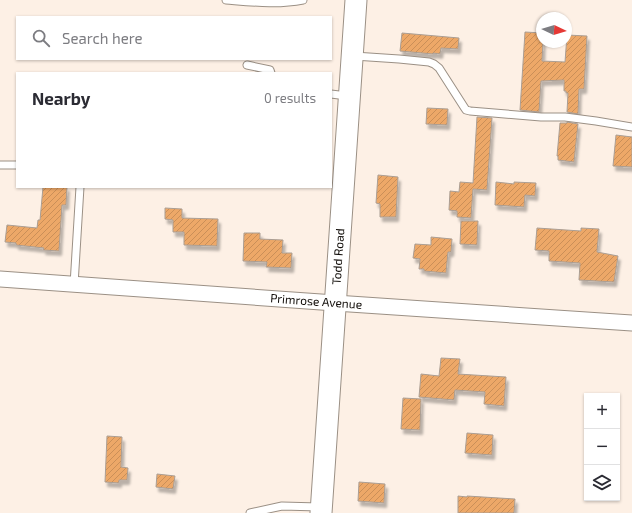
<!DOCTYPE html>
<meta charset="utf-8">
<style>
:root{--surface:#fff;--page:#f7f7f7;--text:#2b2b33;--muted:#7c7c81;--line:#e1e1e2}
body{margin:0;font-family:"Exo 2",sans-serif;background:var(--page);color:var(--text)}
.controls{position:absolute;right:12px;bottom:12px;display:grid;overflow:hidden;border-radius:0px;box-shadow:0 1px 3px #0004}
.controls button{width:36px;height:36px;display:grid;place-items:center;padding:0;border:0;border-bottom:1px solid var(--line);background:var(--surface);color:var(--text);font:20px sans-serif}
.compass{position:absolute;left:536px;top:12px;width:36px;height:36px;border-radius:50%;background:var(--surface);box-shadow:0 1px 3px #0004;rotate:94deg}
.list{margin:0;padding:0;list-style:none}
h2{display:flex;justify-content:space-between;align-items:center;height:52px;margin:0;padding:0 16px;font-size:17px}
h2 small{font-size:13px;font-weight:400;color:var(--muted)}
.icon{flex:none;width:22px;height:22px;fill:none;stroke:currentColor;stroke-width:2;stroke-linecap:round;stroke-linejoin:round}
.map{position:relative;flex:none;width:632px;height:513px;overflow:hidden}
.search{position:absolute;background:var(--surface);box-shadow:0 1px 3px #0004;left:16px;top:16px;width:316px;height:44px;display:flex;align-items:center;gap:10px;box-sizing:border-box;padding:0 14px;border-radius:0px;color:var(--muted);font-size:15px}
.panel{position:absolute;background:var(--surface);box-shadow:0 1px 3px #0004;left:16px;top:72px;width:316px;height:116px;border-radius:0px}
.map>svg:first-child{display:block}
.building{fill:url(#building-hatch);stroke:#aa9e94;filter:url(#shadow)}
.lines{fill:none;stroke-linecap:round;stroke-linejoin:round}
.lane-casing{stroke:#9b9085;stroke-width:9}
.street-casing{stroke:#9b9085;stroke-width:17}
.secondary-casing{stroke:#9b9085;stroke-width:23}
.lane{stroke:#fff;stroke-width:7}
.street{stroke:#fff;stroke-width:15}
.secondary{stroke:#fff;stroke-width:21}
.labels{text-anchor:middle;stroke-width:3;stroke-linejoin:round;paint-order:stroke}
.street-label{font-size:12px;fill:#100c08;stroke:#fdf0e5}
</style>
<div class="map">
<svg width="632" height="513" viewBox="0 0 632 513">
<defs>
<pattern id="building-hatch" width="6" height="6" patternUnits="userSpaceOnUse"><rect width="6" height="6" fill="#eda867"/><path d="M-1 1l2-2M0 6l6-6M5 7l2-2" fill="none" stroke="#ca8f58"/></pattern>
<filter id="shadow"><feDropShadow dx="2.5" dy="4.5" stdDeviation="1" flood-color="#0004"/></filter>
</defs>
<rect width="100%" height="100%" fill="#fdf0e5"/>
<!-- building -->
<g class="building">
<path d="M525,32l17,1v9h1l-1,19 23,1 2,-27 20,1 -3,53h-5l-1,25 -11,-2 1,-19h-2v-2h-2v-11l-23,1 -2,31 -19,-2z"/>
<path d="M402,33l57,5 -1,11 -17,-1 -1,6 -7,-1v1l-33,-3z"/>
<path d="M427,108l21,1 -1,16 -21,-1z"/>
<path d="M477,117l15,1 -5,72 -14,-1 -2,29 -14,-1v-6l-8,-1 1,-19 9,1 1,-10 13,1z"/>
<path d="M567,122l11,2 -4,38 -16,-2v-4h-1l3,-33h7z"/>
<path d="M616,135l16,2v30l-19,-1z"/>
<path d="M378,175l20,2 -2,40h-16v-13l-4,-1z"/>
<path d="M496,182l18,2v-2l22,1 -1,13 -10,-1 -1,12 -29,-2z"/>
<path d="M43,187h24l-1,18h-4l-3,46 -16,-1 1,-2 -28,-3v-2l-11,-1 2,-17 30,3 1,-8h2z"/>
<path d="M165,208l17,1v9l36,1 -1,27 -33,-1v-13h-11v-12l-8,-1z"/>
<path d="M461,221h17l-1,24 -17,-1z"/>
<path d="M537,228l44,3v-3l18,1 -2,23 21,4 -4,26 -35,-2 1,-17 -31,-2v-10l-14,-1z"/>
<path d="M244,233h16v6l23,1 -1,13h10l-1,15 -25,-1 1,-5 -24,-1z"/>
<path d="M431,237l21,2 -1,13h-3l-2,21 -22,-2v-2h-5l1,-10 -7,-1 2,-14 16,1z"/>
<path d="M441,358l19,1 -2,15 48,3 -2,29 -20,-2 1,-12 -30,-2 -1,10 -35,-3 2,-23 18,2z"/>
<path d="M403,398l18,1 -1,31 -19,-1z"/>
<path d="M467,433l26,2 -1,20 -27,-2z"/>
<path d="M107,436l15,1 -1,30 7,1 -1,12h-8v3l-14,-1z"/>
<path d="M157,474l18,2 -2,13 -17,-2z"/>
<path d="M359,482l26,2 -1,19 -26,-2z"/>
<path d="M458,496l9,1v-1l48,3 -1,14h-56z"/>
</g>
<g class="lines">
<!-- lane casing -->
<g class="lane-casing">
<g id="lane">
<path d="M226,0c26,2 52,5 77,0"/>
<path d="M354,56l45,3 30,3 5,2 5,4 25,39 2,3 4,1 71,6h24l31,4 36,6"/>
<path d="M247,65l23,5 1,3"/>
<path d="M331,94l16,2"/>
<path d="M0,165h17"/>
<path d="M74,285l6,-98"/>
<path d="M250,513l32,-7 37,1"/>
</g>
</g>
<!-- street casing -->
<g class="street-casing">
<g id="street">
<path id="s1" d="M0,279l335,24 297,20"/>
</g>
</g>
<!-- secondary casing -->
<g class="secondary-casing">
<g id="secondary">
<path id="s2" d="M321,513l35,-513"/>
</g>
</g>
<!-- lane -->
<use href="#lane" class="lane"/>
<!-- street -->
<use href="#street" class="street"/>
<!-- secondary -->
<use href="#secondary" class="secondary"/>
</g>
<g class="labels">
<!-- street labels -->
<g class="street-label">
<text dy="4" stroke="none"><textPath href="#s2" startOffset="257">Todd Road</textPath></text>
<text dy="4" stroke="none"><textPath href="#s1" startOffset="317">Primrose Avenue</textPath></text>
</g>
</g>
</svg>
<div class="controls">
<button>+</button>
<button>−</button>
<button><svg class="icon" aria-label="layers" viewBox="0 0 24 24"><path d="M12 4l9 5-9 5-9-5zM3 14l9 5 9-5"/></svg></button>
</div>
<svg class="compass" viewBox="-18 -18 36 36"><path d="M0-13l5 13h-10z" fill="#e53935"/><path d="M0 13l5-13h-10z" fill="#7c7c81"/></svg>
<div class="search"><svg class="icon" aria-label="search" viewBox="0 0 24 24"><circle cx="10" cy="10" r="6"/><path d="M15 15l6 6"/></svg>Search here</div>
<section class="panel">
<h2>Nearby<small>0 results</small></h2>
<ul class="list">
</ul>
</section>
</div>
